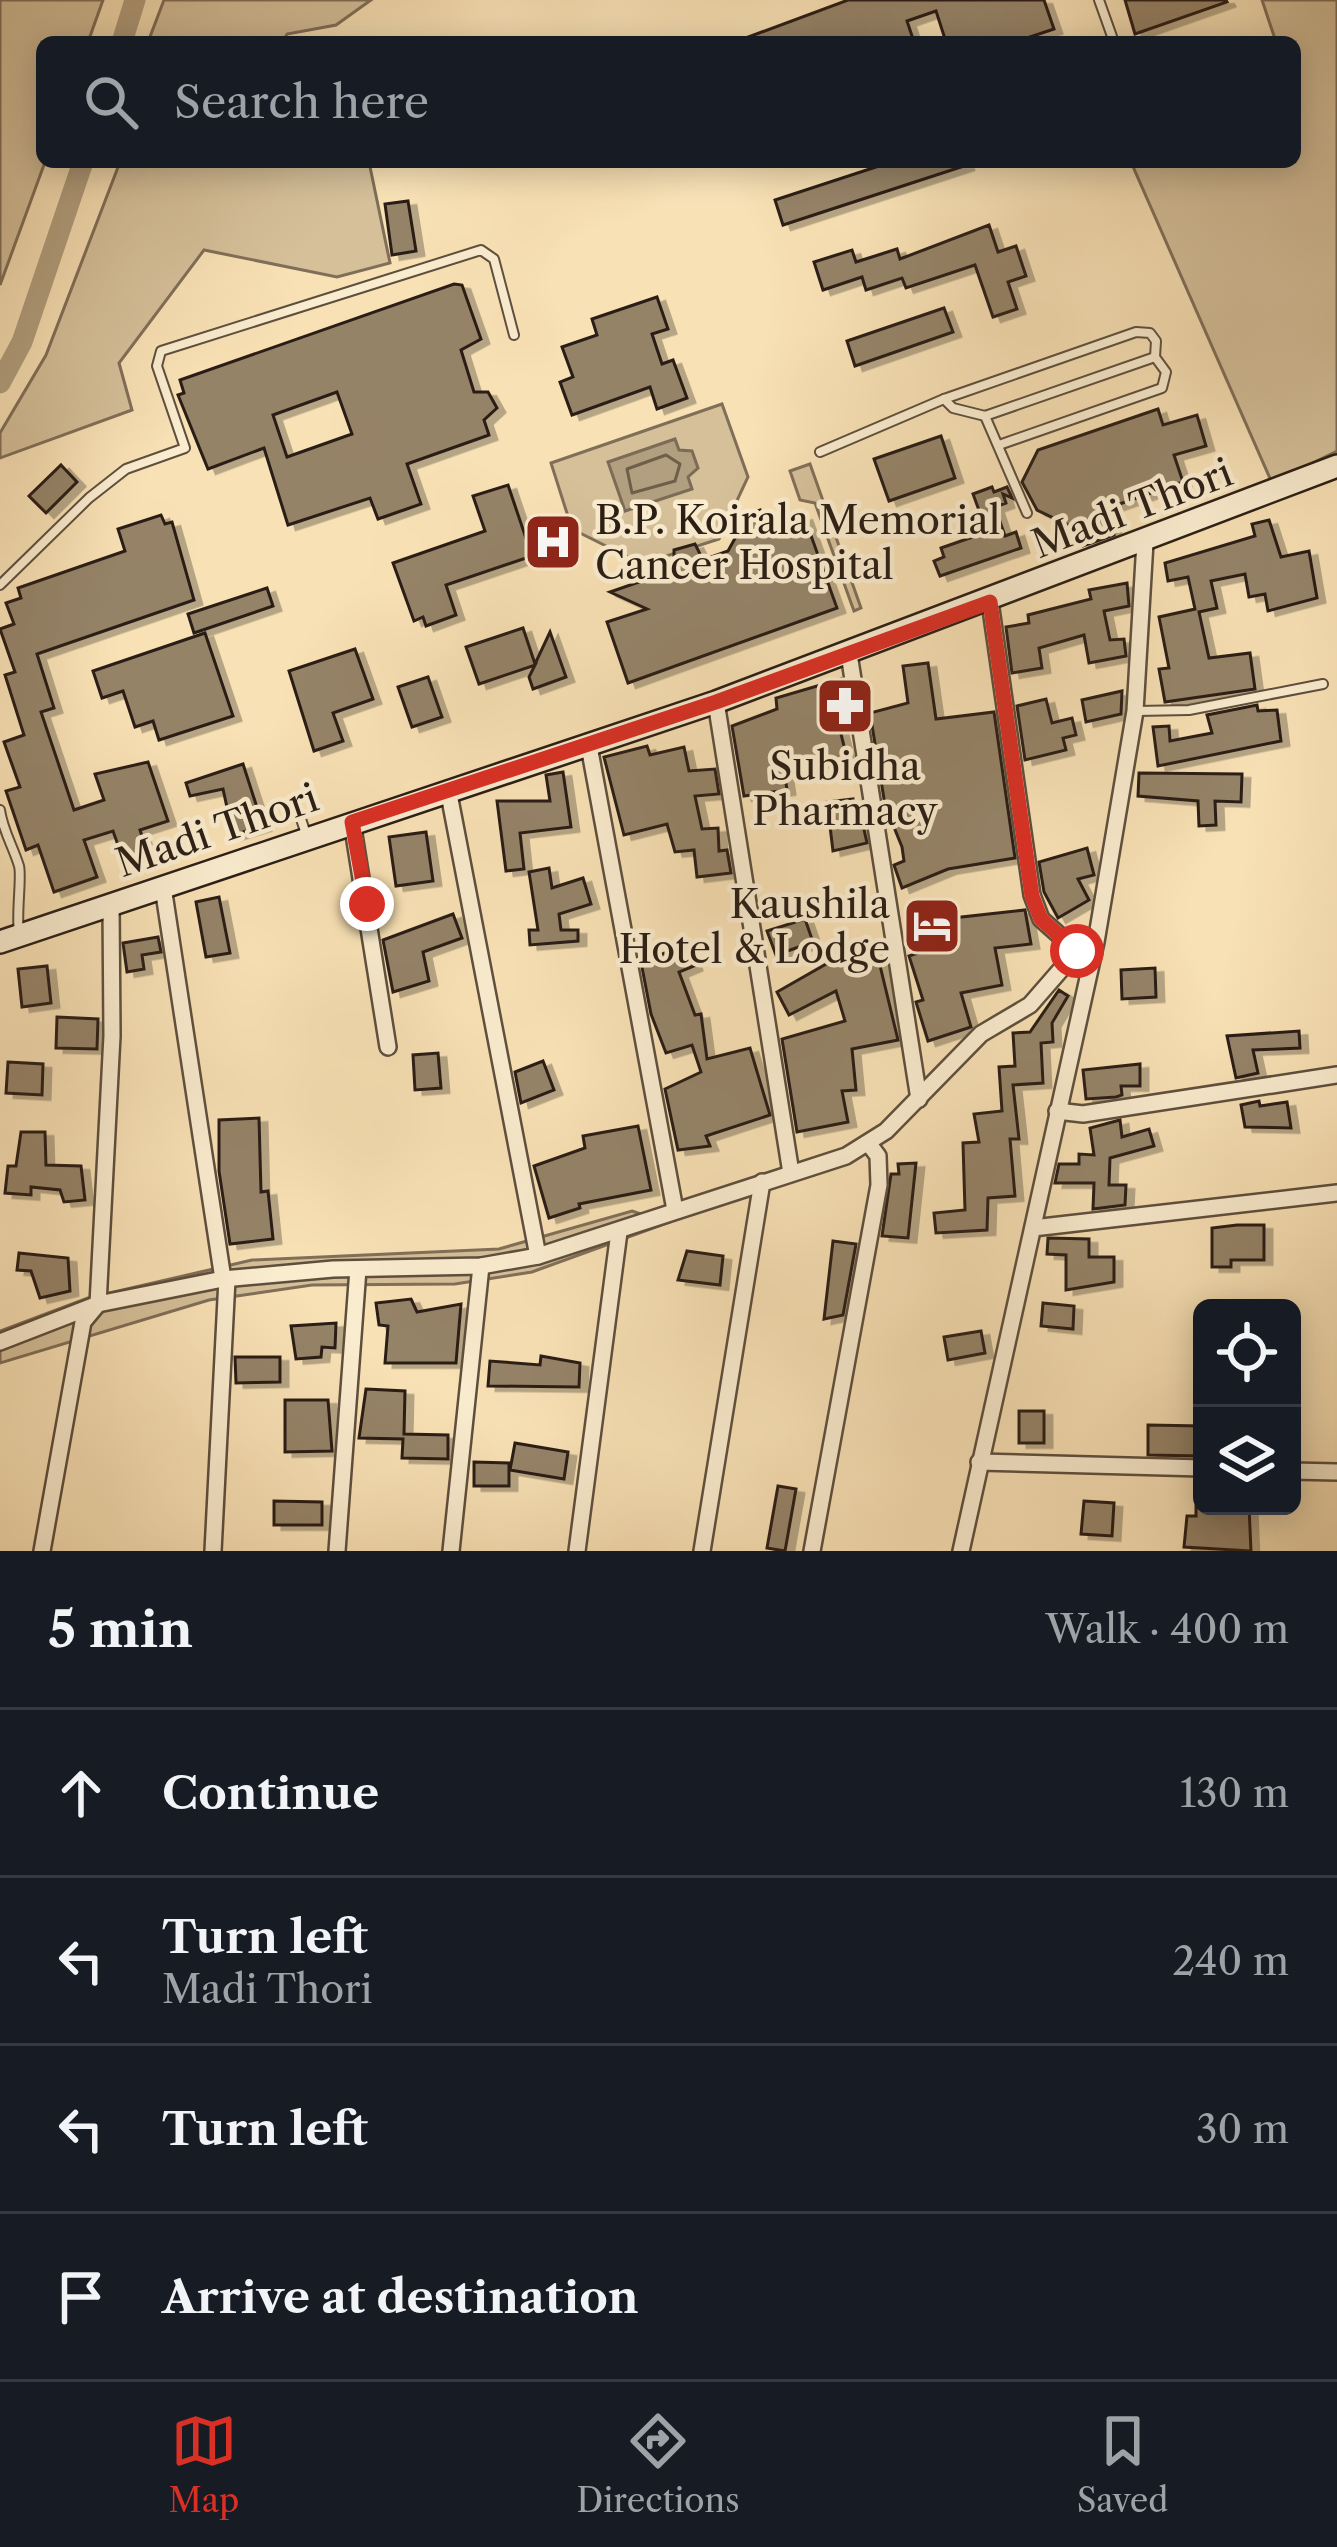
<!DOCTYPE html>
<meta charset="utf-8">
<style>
:root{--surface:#171b24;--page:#242831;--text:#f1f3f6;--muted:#9ea1a6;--line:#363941;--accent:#d93025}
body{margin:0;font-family:"Libre Caslon Text",serif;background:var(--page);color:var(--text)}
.controls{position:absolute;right:36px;bottom:36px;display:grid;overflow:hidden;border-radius:18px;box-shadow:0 6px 30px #0003}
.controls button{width:108px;height:108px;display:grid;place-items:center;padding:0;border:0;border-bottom:3px solid var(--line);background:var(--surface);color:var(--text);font:60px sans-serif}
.stop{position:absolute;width:36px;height:36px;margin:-27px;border:9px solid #d93025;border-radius:50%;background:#fff}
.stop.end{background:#d93025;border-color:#fff;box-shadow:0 3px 12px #0008}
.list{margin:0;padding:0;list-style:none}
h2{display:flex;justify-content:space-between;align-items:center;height:156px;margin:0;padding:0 48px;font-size:51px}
h2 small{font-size:39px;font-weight:400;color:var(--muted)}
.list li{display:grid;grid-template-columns:78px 1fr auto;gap:36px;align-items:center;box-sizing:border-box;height:168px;padding:0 48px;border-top:3px solid var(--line)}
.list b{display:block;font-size:45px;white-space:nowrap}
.list p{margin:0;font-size:39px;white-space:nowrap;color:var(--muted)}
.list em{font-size:39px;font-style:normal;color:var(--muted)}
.icon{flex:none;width:66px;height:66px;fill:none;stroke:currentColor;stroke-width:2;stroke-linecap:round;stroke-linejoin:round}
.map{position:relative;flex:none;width:1337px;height:1551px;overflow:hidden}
.search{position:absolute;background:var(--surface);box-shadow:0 6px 30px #0003;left:36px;right:36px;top:36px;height:132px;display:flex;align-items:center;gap:30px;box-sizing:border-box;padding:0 42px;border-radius:18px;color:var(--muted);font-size:45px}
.sheet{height:828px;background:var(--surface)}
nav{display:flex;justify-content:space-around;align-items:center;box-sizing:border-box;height:168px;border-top:3px solid var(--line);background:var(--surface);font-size:33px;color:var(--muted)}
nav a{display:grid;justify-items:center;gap:6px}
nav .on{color:var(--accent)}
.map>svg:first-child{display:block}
.green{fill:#d5c09a;stroke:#806f58;stroke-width:3}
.water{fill:#b29f7f;stroke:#7c6b55;stroke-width:3}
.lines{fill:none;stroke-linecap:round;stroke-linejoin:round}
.shore{stroke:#6e5e4a;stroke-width:3}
.canal{stroke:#b29f7f;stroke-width:21}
.building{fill:#958368;stroke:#2a1e15;stroke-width:3;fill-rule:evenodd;filter:url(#shadow)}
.service-casing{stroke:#5e4f3d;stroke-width:12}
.minor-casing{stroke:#5e4f3d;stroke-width:20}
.secondary-casing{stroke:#2a1e15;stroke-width:26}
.service{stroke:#faeccf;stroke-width:8}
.minor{stroke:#faeccf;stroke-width:15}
.secondary{stroke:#faeccf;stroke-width:21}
.route{stroke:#d93025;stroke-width:15}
.labels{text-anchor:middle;stroke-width:9;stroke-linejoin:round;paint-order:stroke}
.street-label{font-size:39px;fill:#2a1e15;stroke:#faeccf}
.poi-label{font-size:39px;fill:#2a1e15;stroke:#faeccf;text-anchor:start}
</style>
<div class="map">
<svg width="1337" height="1551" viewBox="0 0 1337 1551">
<defs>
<filter id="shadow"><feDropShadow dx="8" dy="4.5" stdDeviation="0" flood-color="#0004"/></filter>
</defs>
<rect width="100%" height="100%" fill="#f8e1b5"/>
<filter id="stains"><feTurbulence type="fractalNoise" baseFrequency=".00167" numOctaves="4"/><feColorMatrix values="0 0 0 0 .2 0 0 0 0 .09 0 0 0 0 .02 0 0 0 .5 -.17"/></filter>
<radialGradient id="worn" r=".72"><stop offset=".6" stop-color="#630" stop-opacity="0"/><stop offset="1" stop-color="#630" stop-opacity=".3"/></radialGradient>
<!-- green -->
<g class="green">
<path d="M0,0h103l-15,42h-46l3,120 -45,123z"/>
<path d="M164,0h207l-35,25 -49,9 -4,8h-135z"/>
<path d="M1262,0h75v451l-65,32 -141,-321h164v-120h-19z"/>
<path d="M120,162h249l21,101 -53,14 -133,-27 -85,113 13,47 -132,48v-25l46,-78z"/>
<path d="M722,404l26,73 -29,62 -77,25 -70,-35 -21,-66z"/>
<path d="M810,464l51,144 -7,3 -39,-108 -15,-3 -10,-29z"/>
<path d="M632,1211l35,12 -135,49 -77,12 -143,1 -103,15 -209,63v-32l88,-33 164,-38 247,-11z"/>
</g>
<!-- water -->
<path class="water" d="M675,439l4,11 13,1 6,17 -10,9 4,12 -67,22 -17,-49z"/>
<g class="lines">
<!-- shore -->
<path class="shore" d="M666,455l14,9 -5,17 -43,12 -5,-24z"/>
<!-- canal -->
<g class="canal">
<path d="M122,42l13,-42"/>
<path d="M0,383l22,-41 61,-180"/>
</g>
</g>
<!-- building -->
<g class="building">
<path d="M848,0h196l10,29 -39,13h-69l-10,-31 -29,10 7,21h-179z"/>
<path d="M1125,0h101l1,2 -92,32z"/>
<path d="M891,162l76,3 -184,60 -8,-25z"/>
<path d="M408,201l8,50 -24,4 -7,-51z"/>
<path d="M989,225l9,27 18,-6 10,30 -18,6 9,27 -24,8 -18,-52 -69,23 -4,-10 -36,12 -4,-13 -39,13 -9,-28 38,-12 4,12 41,-13 3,10z"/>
<path d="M454,284l8,1 19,54 -20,11 13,42h14l9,16 -13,12 5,15 -82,29 14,40 -43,15 -8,-21 -82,27 -24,-77 -56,21 -30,-74 6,-2 -4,-13zM337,392l15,42 -65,23 -14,-42z"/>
<path d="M657,297l11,32 -16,5 10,30 11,-4 14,38 -30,11 -7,-22 -78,28 -12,-33 13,-5 -11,-30 35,-12 -5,-16z"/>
<path d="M944,308l9,24 -98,34 -8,-25z"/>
<path d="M1158,409l5,16 34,-10 9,31 -32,9 9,27 -75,26 6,27 -31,11 -9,-18 -37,-18 -15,-28 16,-32z"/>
<path d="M941,436l14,42 -66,23 -15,-42z"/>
<path d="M61,465l16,17 -31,31 -17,-17z"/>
<path d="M508,485l24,71 -86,29 10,30 -30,11 -3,-9 -9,4 -21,-58 92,-32 -12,-35z"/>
<path d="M992,487l2,5 13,-5 5,11 -9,-4 3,9 -11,4 10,29 11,-4 5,16 -81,28 -6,-15 10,-4 -3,-9 46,-16 -14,-38z"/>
<path d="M760,510l2,9 14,-4 3,8 25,-7 33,92 -209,75 -21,-61 40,-13 -37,-17 64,-22v-20l21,-6 8,16 25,-9 20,-36z"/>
<path d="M161,515l4,9 7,-2 22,78 -157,54 17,54 -13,4 33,98 30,-10 -9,-26 53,-12 20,59 -28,9 7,21 -24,8 -10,-28 -29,9 13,37 -43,15 -16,-47 -12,5 -20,-59 14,-4 -16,-45 20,-7 -19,-60 10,-3 -15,-43 14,-5 -8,-21 15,-5 -3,-10 107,-37 -7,-22z"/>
<path d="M1269,520l12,37 28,-6 8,47 -49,13 -3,-17 -16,3 -4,-23 -34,7 6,27 -18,4 10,46 41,-5 5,36 -90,13 -6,-33 10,-1 -10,-51 36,-8 -7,-32 -20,4 -3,-18 90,-27 -3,-12z"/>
<path d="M1127,583l2,23 -25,5 6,29 14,-1 2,17 -37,7 -5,-28 -45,13 3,20 -30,5 -6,-46 23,-4 -1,-8 63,-16 -2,-9z"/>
<path d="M267,588l6,18 -79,27 -6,-19z"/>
<path d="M523,628l12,36 15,-32 16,45 -33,12 -4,-12 6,-12 -56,19 -13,-37z"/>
<path d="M205,633l28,83 -74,24 -6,-19 -18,6 -12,-36 -21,7 -9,-27z"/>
<path d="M355,649l18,50 -40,14 10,28 -29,10 -25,-80z"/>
<path d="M928,663l8,56 58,-7 21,146 -67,11 -46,19 -8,-23 10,-4 -2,-14 -17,-42 -15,-92 38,-10 -5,-37z"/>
<path d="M428,677l14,40 -30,10 -14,-40z"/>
<path d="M841,679l4,26 -5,25 7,28 -63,11 3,21 -43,6 -12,-70 45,-17 -1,-11z"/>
<path d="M1122,691l-1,23 -35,8 -4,-22z"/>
<path d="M1046,699l6,24 20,-5 4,17 -13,3 3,12 -41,10 -8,-54z"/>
<path d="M1257,705l1,6 19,-1 4,31 -123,25 -5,-39 16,-1 1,15 42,-8 -5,-18z"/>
<path d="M647,746l3,9 34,-8 5,24 26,-2 4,25 -24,2 7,33 16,-1 1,23 8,-1 4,23 -34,4 -3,-27 -19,2 -8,-28 -43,11 -20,-78z"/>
<path d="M243,764l20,62 -30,9 -10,-46 -33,7 -4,-13z"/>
<path d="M563,772l8,55 -51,6 4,36 -18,2 -9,-70h53l-4,-26z"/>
<path d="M1139,773l103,1 -1,28 -26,-1 1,24 -17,1 -1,-25 -60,-5z"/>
<path d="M853,799l4,27 6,-1 4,18 -34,8 -6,-49z"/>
<path d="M426,832l7,49 -37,5 -7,-49z"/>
<path d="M1087,848l7,27 -16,4 11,21 -31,18 -14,-26 -5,-30z"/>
<path d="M549,868l3,20 31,-10 8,26 -32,10 2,16h17v11l-48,4 -1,-15h9l-9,-58z"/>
<path d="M219,897l11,56 -24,4 -10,-55z"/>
<path d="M949,906l3,12 73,-8 6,34 -36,4 7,37 -41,8 10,34 -43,14 -12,-39 7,-2 -14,-44 9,-3 -11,-33z"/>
<path d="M453,914l9,24 -39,14 6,29 -36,11 -10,-52z"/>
<path d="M805,919l8,23 -37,13 -9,-24z"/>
<path d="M158,937l3,15 -19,3 2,14 -17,3 -4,-29z"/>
<path d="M686,945l8,21 -15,6 16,43 6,-1 6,45 43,-11 20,67 -64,21 4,10 -32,4 -13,-61 36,-17 -9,-27 -26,8 -15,-39 -10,-52z"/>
<path d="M876,949l22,91 -46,9 4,41 -14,1 6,31 -51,10 -15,-93 63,-18 -9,-30 -47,24 -12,-23 51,-29z"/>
<path d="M47,966l4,37 -29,4 -4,-38z"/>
<path d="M1155,968l1,29 -34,2 -1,-29z"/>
<path d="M1059,990l9,6 -16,27 1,19 -12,1 2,40 -30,2 6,54h-9l5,57 -27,2 -1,32 -51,3 -2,-20 31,-3 -2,-67 16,-1 -5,-28 28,-3 -3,-44 16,-1 -2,-33 17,-1z"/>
<path d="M57,1017l41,2 -1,30 -41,-1z"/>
<path d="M1299,1031l1,17 -47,2 5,23 -22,5 -9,-42z"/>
<path d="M438,1053l3,35 -26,2 -2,-35z"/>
<path d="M543,1061l11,29 -33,13 -6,-31z"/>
<path d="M8,1062l35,2 -1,31 -36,-2z"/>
<path d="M1140,1064v22h-19l1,9 -6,2 -30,2 -3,-29z"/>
<path d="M1259,1101l1,5 27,-4 4,26 -46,-1 -4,-22z"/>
<path d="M259,1118l2,74 7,-1 5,48 -43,5 -11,-73v-51z"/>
<path d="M1120,1120l2,17 27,-8 5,17 -44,12 -1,27h17l-1,20 -32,4 1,-26h-39l4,-19h20v-10l15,1 -4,-27z"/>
<path d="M638,1126l13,64 -72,14 1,4 -31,10 -15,-52 51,-18 -2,-12z"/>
<path d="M21,1132h24l1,33 35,1 4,34 -21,2 -4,-12 -29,-3v8l-26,-2 3,-27h8z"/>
<path d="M916,1163l-8,75 -26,-2 9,-62h8l-1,-10z"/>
<path d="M1237,1225h27v35h-33v7h-19v-39z"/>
<path d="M1048,1238l41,1v18h25v25l-48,8v-35l-19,-1z"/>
<path d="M833,1241l23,3 -13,71 -19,4z"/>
<path d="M687,1251l36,5 -3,29 -42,-5z"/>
<path d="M19,1253l49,5 2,33 -30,7 -9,-27 -14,-1z"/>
<path d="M411,1299l6,13 44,-8 -5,59h-71l3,-37 -9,-1 -3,-22z"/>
<path d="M1043,1303l31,3 -1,23 -32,-3z"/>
<path d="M336,1323l-1,25 -13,-1 -1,10 -25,2 -5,-33z"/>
<path d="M981,1331l4,22 -37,7 -4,-23z"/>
<path d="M541,1356l39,7 -1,24 -91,-1 2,-25 50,4z"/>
<path d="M235,1357h45v25l-44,1z"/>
<path d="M366,1389l39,2 -1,43 44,1v24l-46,-1 1,-19 -44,-1z"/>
<path d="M285,1400h43l4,51 -47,1z"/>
<rect x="1019" y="1411" width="25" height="32"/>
<path d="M1148,1425l54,1v30l-54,-1z"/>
<path d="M515,1443l53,9 -4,27 -54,-9z"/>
<path d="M474,1462l35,1v23h-35z"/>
<path d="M778,1486l18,3 -11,62 -18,-3z"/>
<path d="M274,1501l48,1v23h-48z"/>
<path d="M1084,1501l30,2 -2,33 -31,-2z"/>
<path d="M1196,1506h53l2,45 -67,-4 3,-31h9z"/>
</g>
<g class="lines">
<!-- service casing -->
<g class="service-casing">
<g id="service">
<path d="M1099,0l15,42"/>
<path d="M944,399l9,9 32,8 170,-59"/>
<path d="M985,416l42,97"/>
<path d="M820,452l124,-53 192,-67 14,1 6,8 -1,16 11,15 -4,16 -163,57"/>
<path d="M0,585l89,-87 37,-29 59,-21 -28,-82 4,-15 320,-101 13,9 20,76"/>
<path d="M1137,711l52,-1 134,-26"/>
<path d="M295,801l11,33"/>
<path d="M0,810c3,21 13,36 19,56 3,10 -3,48 0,68"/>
</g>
</g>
<!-- minor casing -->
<g class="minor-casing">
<g id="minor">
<path d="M990,602l42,293 9,24 44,39"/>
<path d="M849,654l70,445"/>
<path d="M716,702l75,471"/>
<path d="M589,746l86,464"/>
<path d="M448,789l90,467"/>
<path d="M352,822l36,225"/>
<path d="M163,887l60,392"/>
<path d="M1057,1111l26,3 254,-39"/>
<path d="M1033,1228l304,-35"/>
<path d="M0,1342l98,-38 125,-25 110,-10 148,-3 57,-10 308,-100 40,-25 95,-97 49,-29 47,-54"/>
<path d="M979,1462l223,6"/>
<path d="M1292,1471l45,1"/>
<path d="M42,1551l41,-229 15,-18 14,-268 -1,-132"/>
<path d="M213,1551l14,-272"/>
<path d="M337,1551l21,-282"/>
<path d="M451,1551l30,-285"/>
<path d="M577,1551l42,-319"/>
<path d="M702,1551l60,-369"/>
<path d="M812,1551l67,-366 -1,-29 -9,-12"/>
<path d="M961,1551l135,-609 39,-231 10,-169"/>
</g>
</g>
<!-- secondary casing -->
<g class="secondary-casing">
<path id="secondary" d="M0,942l716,-240 621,-236"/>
</g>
<!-- service -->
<use href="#service" class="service"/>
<!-- minor -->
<use href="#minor" class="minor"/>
<!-- secondary -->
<use href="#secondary" class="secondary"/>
</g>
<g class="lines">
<!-- route -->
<path class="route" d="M367,904l-15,-82 364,-120 274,-100 42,294 9,23 36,32"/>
</g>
<!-- icons -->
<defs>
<g id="hospital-square" transform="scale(3)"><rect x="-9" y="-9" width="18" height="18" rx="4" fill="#8f2418" stroke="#faeccf"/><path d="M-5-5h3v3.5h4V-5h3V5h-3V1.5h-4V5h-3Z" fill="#fff"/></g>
<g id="pharmacy-square" transform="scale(3)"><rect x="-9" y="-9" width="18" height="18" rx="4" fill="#8f2418" stroke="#faeccf"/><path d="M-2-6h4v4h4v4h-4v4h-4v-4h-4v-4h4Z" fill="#fff"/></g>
<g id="hotel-square" transform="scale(3)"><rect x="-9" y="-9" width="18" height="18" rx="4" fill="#8f2418" stroke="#faeccf"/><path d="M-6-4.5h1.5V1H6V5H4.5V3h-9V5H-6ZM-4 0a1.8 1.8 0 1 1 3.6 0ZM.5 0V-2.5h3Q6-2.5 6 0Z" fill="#fff"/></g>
</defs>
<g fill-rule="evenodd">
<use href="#hospital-square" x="553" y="542"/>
<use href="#pharmacy-square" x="845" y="706"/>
<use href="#hotel-square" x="932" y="926"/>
</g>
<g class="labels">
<!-- street labels -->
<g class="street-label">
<text transform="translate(1132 508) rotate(-21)" y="14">Madi Thori</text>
<text transform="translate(217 830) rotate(-19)" y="14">Madi Thori</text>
</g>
<!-- poi labels -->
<g class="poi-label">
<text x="595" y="534">B.P. Koirala Memorial<tspan x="595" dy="45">Cancer Hospital</tspan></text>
<text x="845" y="780" text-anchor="middle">Subidha<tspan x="845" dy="45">Pharmacy</tspan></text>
<text x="890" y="918" text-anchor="end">Kaushila<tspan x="890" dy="45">Hotel &amp; Lodge</tspan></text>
</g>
</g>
<rect width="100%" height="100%" filter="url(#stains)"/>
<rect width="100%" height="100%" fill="url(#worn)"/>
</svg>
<div class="controls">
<button><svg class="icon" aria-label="locate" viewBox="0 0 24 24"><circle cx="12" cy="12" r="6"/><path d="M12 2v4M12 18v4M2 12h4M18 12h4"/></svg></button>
<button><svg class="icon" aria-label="layers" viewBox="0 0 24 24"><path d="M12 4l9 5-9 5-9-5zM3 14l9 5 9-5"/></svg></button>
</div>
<div class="stop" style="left:1077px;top:951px"></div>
<div class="stop end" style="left:367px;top:904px"></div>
<div class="search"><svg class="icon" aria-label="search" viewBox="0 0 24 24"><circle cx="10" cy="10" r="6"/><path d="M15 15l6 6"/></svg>Search here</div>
</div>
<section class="sheet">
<h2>5 min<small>Walk · 400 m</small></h2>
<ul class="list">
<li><svg class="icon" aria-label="ahead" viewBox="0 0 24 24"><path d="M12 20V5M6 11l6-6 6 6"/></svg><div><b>Continue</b></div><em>130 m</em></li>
<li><svg class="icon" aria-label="left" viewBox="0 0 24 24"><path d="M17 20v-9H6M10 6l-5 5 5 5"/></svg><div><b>Turn left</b><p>Madi Thori</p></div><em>240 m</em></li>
<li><svg class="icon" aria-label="left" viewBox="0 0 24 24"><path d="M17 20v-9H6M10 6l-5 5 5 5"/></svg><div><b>Turn left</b></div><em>30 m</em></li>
<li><svg class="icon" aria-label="arrive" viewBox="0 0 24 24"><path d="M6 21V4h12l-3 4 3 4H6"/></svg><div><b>Arrive at destination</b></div></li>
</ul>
</section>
<nav>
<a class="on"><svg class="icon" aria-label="map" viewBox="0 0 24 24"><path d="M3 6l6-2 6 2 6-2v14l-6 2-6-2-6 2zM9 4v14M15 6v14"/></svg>Map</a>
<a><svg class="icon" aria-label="directions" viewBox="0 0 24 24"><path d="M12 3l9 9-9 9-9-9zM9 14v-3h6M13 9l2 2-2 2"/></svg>Directions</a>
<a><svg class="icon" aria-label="saved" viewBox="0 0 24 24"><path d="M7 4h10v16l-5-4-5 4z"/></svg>Saved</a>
</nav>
